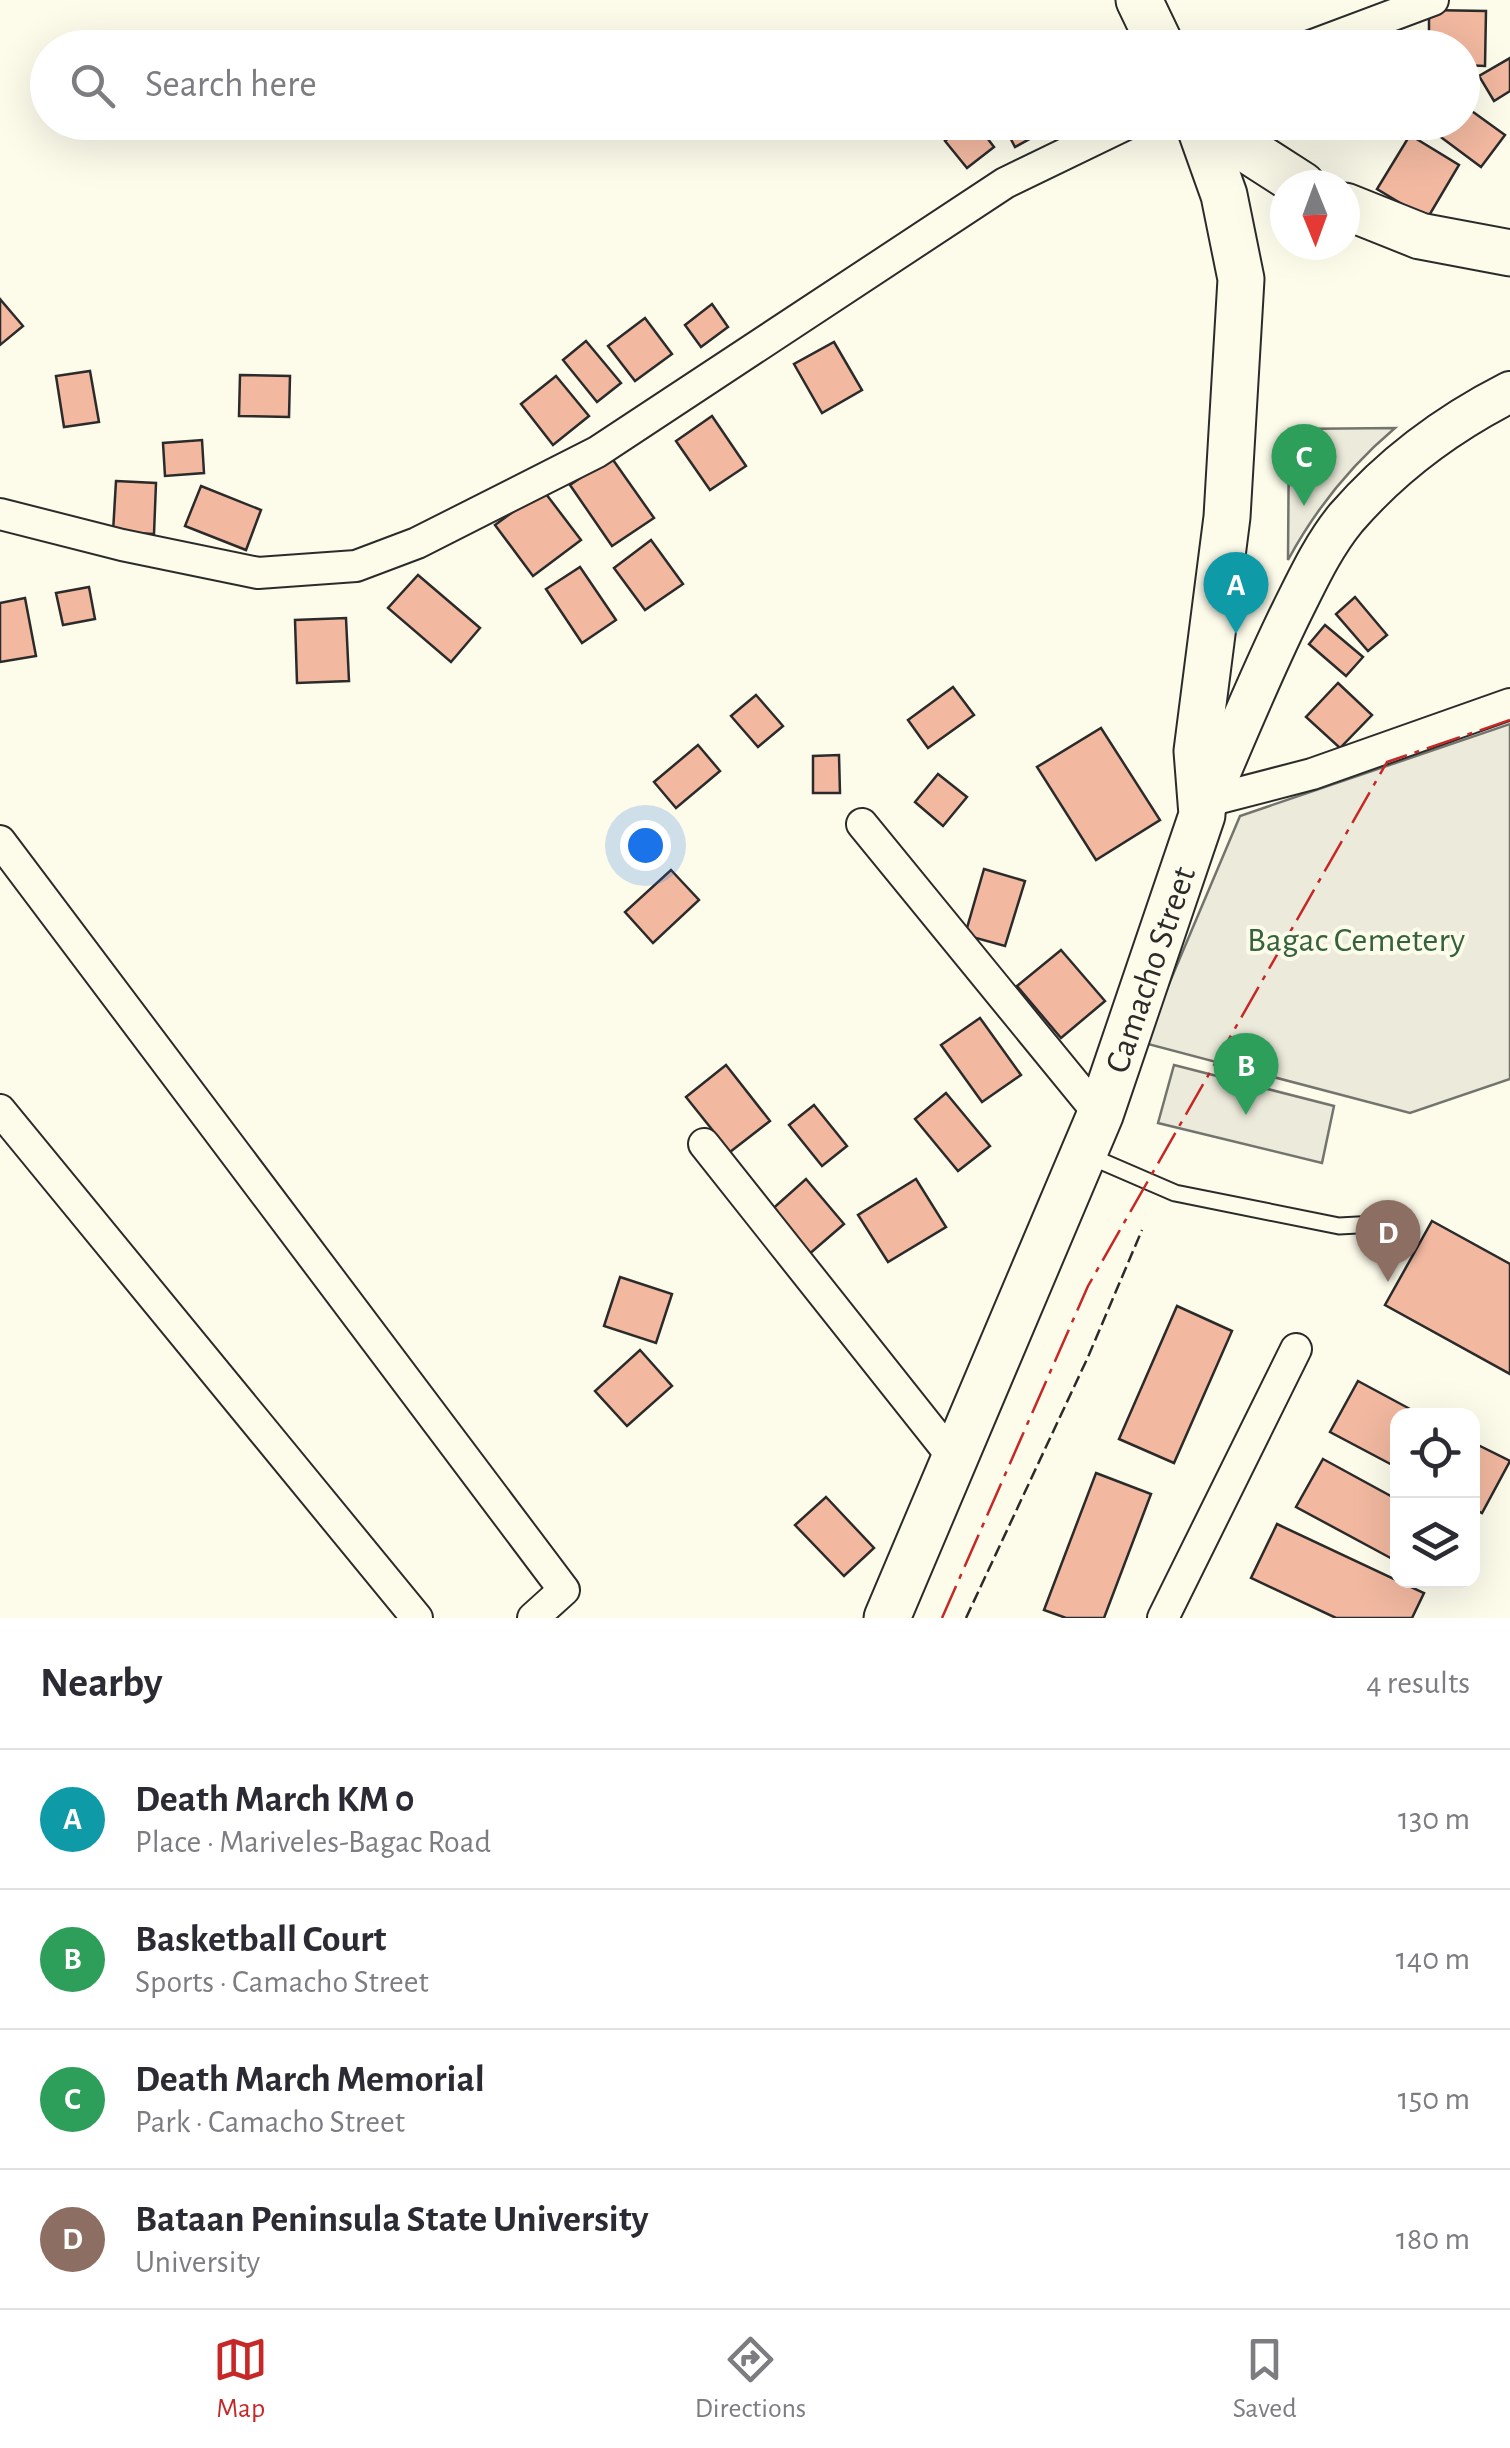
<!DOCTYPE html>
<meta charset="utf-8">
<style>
:root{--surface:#fff;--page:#f7f7f7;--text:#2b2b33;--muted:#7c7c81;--line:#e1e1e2;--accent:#c62828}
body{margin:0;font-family:"Alegreya Sans",sans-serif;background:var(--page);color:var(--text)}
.controls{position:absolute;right:30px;bottom:30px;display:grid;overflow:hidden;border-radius:20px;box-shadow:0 10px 40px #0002}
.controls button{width:90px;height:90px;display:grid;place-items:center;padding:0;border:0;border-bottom:2px solid var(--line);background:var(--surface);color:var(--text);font:50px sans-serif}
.compass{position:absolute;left:1270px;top:170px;width:90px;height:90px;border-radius:50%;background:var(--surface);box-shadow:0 10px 40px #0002;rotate:179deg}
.you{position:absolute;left:645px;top:845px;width:35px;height:35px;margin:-25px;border:8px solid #fff;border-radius:50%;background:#1a73e8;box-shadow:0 0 0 15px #1a73e833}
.badge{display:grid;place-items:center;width:65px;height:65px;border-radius:50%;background:var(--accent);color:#fff;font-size:32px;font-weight:700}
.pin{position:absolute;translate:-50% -82px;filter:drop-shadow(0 2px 5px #0008)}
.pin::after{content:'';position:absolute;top:52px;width:35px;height:30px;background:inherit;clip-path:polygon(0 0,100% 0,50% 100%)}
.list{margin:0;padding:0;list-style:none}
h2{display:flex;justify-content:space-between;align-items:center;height:130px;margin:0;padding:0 40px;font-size:42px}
h2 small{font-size:32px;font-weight:400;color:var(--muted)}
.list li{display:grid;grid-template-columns:65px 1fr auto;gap:30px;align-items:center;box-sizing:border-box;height:140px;padding:0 40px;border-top:2px solid var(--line)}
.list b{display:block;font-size:38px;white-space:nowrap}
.list p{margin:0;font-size:32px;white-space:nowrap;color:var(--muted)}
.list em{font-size:32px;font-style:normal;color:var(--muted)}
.icon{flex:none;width:55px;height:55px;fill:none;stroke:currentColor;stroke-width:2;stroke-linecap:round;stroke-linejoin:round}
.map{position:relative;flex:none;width:1510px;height:1618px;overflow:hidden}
.search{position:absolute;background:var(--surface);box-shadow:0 10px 40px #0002;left:30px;right:30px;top:30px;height:110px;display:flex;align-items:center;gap:25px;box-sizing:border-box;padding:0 35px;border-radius:55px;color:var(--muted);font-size:38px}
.sheet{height:690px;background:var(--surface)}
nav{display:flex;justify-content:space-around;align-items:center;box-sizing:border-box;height:140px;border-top:2px solid var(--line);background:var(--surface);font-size:28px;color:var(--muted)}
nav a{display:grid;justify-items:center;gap:5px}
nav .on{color:var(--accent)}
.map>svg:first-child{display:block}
.green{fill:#ecebdb;stroke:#74746e;stroke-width:2.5}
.building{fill:#f2b8a0;stroke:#2b2b2b;stroke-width:2.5}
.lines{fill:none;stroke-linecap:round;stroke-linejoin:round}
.lane-casing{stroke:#2b2b2b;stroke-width:19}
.street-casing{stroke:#2b2b2b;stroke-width:34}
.secondary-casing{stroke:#2b2b2b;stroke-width:44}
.primary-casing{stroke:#2b2b2b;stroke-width:49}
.lane{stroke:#fdfbea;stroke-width:15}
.street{stroke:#fdfbea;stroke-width:30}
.secondary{stroke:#fdfbea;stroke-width:40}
.primary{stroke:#fdfbea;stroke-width:45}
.fence{stroke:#2b2b2b;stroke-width:2.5;stroke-dasharray:12 5;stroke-linecap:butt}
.power{stroke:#c62828;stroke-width:2.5;stroke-dasharray:35 8 5 8;stroke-linecap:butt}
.labels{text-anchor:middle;stroke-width:8;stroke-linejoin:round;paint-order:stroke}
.park-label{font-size:35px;fill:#34623c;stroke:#fdfbea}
.street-label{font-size:35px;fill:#2b2b2b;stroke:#fdfbea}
</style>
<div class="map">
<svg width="1510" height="1618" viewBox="0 0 1510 1618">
<rect width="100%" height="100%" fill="#fdfbea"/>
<!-- green -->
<g class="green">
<path d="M1395,428c-45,38 -79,80 -107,132l1,-131z"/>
<path d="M1510,724v355l-100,34 -266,-70 96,-227z"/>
<path d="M1174,1065l160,41 -12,57 -164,-40z"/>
</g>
<!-- building -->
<g class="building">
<path d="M1429,10l57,1 -1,55 -23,-1v-17h-33z"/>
<path d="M1510,58v33l-16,10 -15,-25z"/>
<path d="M1462,104l43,31 -24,32 -47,-35 7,-10h21z"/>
<path d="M968,122h7l19,25 -27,21 -22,-27z"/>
<path d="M1002,122h37l5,9 -29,16z"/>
<path d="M1410,135l49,30 -32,54 -50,-30z"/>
<path d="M0,299l23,27 -23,19z"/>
<path d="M712,304l16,23 -27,20 -16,-22z"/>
<path d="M645,318l27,36 -37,27 -27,-35z"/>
<path d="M586,341l35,42 -24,19 -34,-42z"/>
<path d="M834,342l28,48 -40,23 -28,-49z"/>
<path d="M90,371l9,51 -35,5 -8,-51z"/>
<path d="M240,375l50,1 -1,41 -50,-1z"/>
<path d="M556,376l33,40 -36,29 -32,-41z"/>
<path d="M712,416l34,50 -36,24 -34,-49z"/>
<path d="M202,440l2,33 -39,3 -2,-33z"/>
<path d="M611,457l43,61 -42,28 -42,-61z"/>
<path d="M116,481l40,2 -2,51 -41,-2z"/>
<path d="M201,486l60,24 -15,40 -61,-24z"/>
<path d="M543,490l38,50 -48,36 -38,-51z"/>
<path d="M651,540l32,44 -38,26 -31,-42z"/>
<path d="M580,567l36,53 -34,23 -36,-54z"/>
<path d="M418,575l62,53 -29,34 -63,-54z"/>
<path d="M89,587l6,32 -32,6 -7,-32z"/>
<path d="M1355,597l32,38 -19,16 -32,-37z"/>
<path d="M25,598l11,58 -36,6v-59z"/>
<path d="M346,618l3,63 -52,2 -2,-63z"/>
<path d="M1325,625l38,32 -17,19 -37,-32z"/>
<path d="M1338,683l34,32 -32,33 -34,-31z"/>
<path d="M953,687l21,28 -46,33 -20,-28z"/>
<path d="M756,695l27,31 -25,21 -27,-31z"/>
<path d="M1101,728l59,92 -64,40 -59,-93z"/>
<path d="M698,745l22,26 -44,37 -22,-26z"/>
<path d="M839,755l1,38h-27v-37z"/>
<path d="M938,774l29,23 -24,29 -28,-24z"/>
<path d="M984,869l41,12 -20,65 -40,-11z"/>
<path d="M671,870l28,30 -46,43 -28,-31z"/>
<path d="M1061,950l44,51 -44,37 -44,-52z"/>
<path d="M980,1018l41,57 -39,27 -41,-57z"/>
<path d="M726,1065l44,56 -40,31 -44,-55z"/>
<path d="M946,1093l44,53 -32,25 -43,-52z"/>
<path d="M814,1105l33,41 -25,20 -33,-41z"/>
<path d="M806,1179l38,45 -37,32 -38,-44z"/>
<path d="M916,1179l30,48 -58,35 -30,-47z"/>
<path d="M1432,1221l78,43v110l-125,-69z"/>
<path d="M620,1277l52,17 -16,49 -52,-17z"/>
<path d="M1177,1306l55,25 -58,132 -55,-24z"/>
<path d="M640,1350l32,36 -45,40 -32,-35z"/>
<path d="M1358,1381l65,35h-25v52l-68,-36z"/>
<path d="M1472,1442l38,19 -28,52 -10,-5z"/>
<path d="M1323,1459l75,41v62l-102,-55z"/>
<path d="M1096,1473l55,21 -47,124h-38l-22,-8z"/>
<path d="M826,1497l48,51 -30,28 -49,-51z"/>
<path d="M1277,1524l147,69 -12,25h-76l-85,-40z"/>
</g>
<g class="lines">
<!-- lane casing -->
<g class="lane-casing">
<path id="lane" d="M1087,1155l88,38 164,33 56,-3"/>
</g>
<!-- street casing -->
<g class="street-casing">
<g id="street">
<path d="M1305,48l128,-48"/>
<path d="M0,514l122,31 136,28 98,-7 61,-23 180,-91 408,-269 126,-61"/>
<path d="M1208,801l104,-27 198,-70"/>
<path d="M862,824l238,291"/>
<path d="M0,841l564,749 -31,28"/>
<path d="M0,1110l417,508"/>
<path d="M704,1144l251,316"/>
<path d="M1163,1618l133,-269"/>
</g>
</g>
<!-- secondary casing -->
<g class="secondary-casing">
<path id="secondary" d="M1202,815c29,-68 57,-137 90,-204 16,-32 31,-65 54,-93 45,-52 103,-95 164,-126"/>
</g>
<!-- primary casing -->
<g class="primary-casing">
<g id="primary">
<path d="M1139,0l23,48"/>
<path d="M1204,122l98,63"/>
<path d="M1345,206l75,30 90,17"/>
<path id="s1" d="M887,1618l213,-503 102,-300 -5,-64 30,-234 14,-238 -17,-84 -26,-73"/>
</g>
</g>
<!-- lane -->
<use href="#lane" class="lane"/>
<!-- street -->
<use href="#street" class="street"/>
<!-- secondary -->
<use href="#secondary" class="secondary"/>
<!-- primary -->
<use href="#primary" class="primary"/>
<!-- fence -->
<path class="fence" d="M966,1618l122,-261 54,-127"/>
<!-- power -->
<path class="power" d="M942,1618l146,-332 299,-524 123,-42"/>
</g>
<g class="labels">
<!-- park labels -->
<g class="park-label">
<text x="1356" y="951">Bagac Cemetery</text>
</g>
<!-- street labels -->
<g class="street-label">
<text dy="12" stroke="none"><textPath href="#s1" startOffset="700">Camacho Street</textPath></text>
</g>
</g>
</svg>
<div class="controls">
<button><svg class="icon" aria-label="locate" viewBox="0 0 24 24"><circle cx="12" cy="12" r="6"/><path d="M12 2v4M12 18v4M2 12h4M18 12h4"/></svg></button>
<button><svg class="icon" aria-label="layers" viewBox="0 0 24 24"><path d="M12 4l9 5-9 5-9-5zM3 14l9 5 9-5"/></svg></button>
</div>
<svg class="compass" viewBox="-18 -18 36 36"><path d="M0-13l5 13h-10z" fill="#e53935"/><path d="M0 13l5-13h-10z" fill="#7c7c81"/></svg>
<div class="you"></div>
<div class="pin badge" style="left:1236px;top:634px;background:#0f9aa8">A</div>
<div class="pin badge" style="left:1246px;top:1115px;background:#2e9e5b">B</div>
<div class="pin badge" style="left:1304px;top:506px;background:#2e9e5b">C</div>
<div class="pin badge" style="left:1388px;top:1282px;background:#8d6e63">D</div>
<div class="search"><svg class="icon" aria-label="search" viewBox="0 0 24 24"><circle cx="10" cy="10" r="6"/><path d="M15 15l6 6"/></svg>Search here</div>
</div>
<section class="sheet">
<h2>Nearby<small>4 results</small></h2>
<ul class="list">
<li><span class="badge" style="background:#0f9aa8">A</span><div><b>Death March KM 0</b><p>Place · Mariveles-Bagac Road</p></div><em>130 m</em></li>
<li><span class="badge" style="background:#2e9e5b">B</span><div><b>Basketball Court</b><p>Sports · Camacho Street</p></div><em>140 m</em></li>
<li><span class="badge" style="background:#2e9e5b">C</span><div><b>Death March Memorial</b><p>Park · Camacho Street</p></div><em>150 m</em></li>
<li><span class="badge" style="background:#8d6e63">D</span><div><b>Bataan Peninsula State University</b><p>University</p></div><em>180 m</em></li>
</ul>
</section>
<nav>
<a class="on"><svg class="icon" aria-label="map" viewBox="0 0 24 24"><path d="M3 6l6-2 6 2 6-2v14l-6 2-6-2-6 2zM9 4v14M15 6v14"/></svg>Map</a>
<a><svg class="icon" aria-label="directions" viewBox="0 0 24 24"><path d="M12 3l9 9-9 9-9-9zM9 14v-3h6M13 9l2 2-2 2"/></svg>Directions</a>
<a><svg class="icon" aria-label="saved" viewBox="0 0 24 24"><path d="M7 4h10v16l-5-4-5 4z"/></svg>Saved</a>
</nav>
